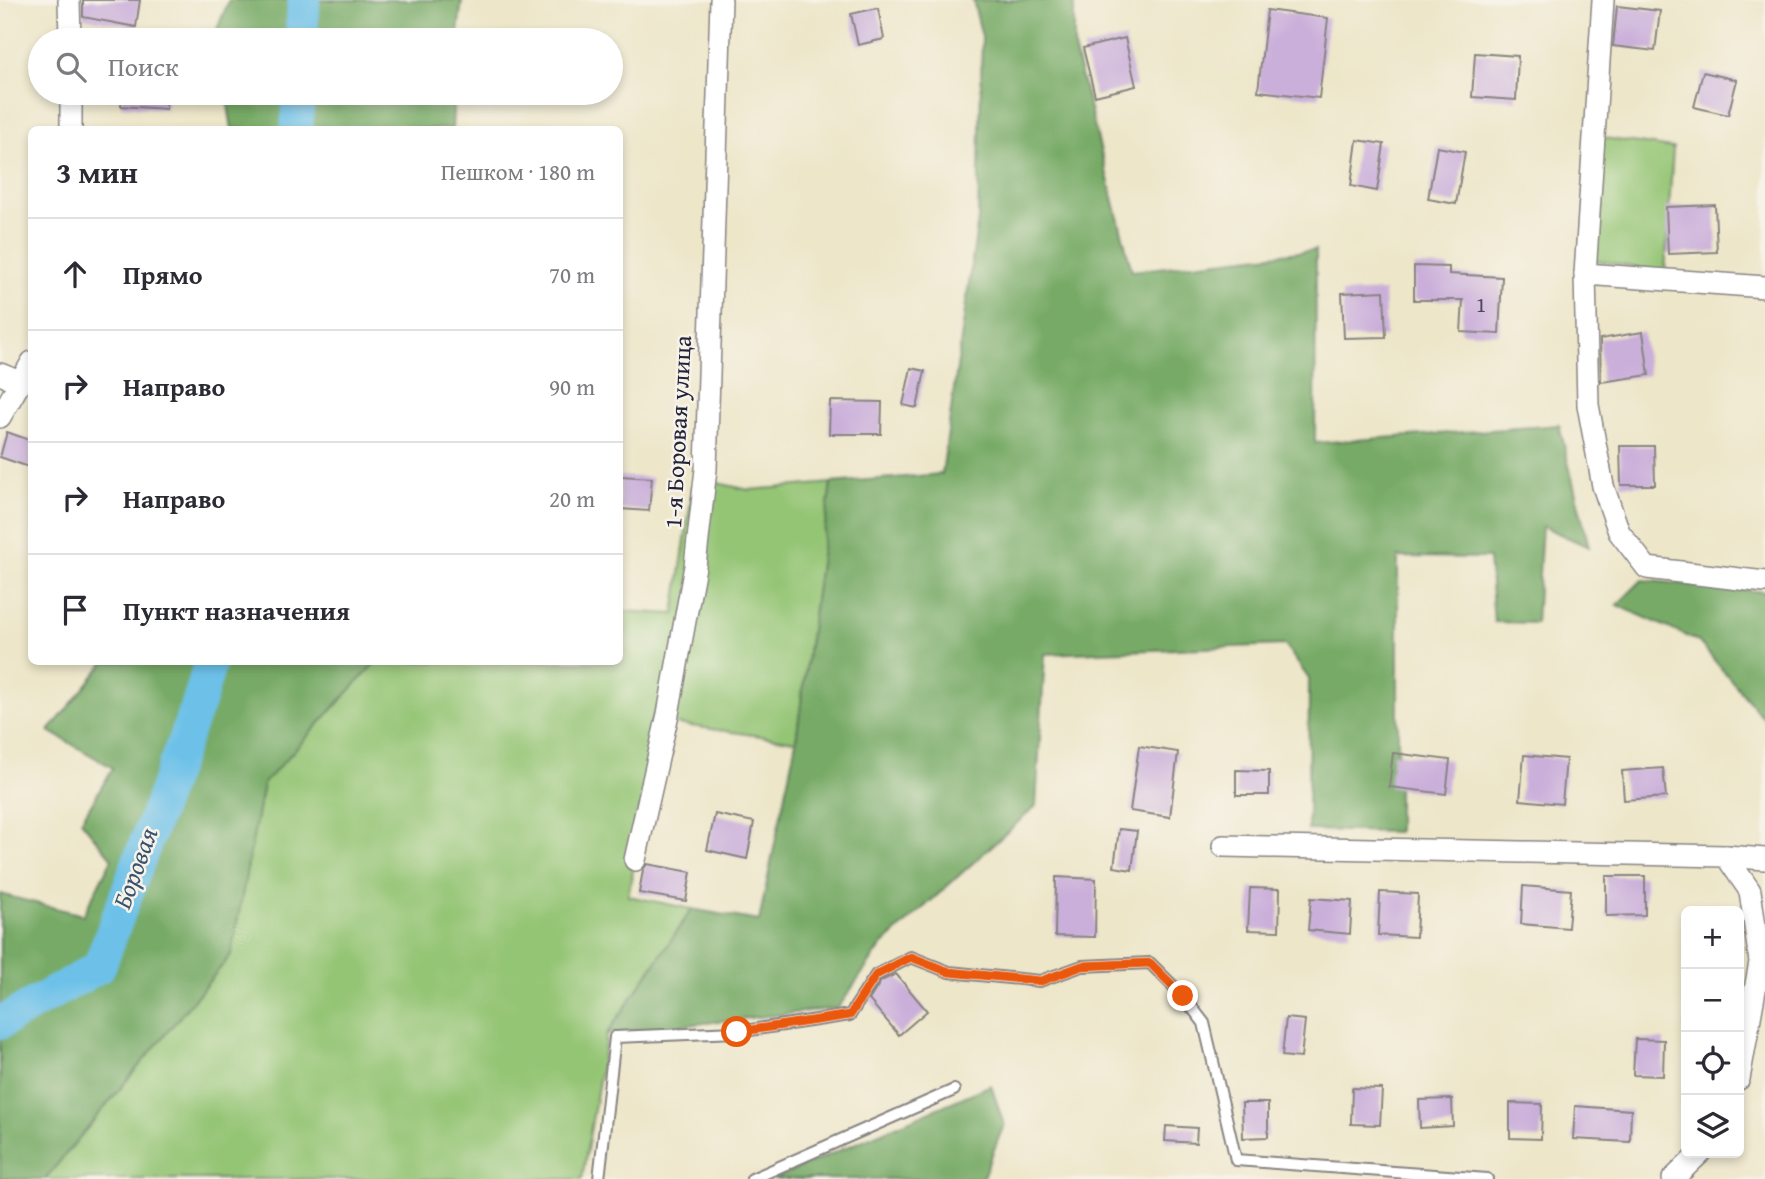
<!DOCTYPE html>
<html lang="ru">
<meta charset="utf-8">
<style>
:root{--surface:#fff;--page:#f2f2f3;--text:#2b2b33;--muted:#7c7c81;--line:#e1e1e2}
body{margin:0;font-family:"Gentium Book Plus",serif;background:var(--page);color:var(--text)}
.controls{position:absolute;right:21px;bottom:21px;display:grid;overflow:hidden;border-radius:10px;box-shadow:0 4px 10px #0003}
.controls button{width:63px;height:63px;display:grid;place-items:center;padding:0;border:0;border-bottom:2px solid var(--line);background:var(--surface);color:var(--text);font:35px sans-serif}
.stop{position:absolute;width:21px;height:21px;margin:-16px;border:5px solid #ea580c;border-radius:50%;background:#fff}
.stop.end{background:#ea580c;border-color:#fff;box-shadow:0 2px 7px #0008}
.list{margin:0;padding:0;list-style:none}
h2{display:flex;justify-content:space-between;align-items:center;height:91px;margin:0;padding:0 28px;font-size:30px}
h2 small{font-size:23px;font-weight:400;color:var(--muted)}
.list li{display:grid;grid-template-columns:46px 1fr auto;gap:21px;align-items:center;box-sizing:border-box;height:112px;padding:0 28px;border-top:2px solid var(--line)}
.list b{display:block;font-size:26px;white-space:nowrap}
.list em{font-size:23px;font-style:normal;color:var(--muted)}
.icon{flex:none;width:38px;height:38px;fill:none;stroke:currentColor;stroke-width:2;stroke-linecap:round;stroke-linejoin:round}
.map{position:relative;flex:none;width:1765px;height:1179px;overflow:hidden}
.search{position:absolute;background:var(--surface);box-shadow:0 4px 10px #0003;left:28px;top:28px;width:595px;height:77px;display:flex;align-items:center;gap:18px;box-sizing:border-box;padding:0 24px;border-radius:38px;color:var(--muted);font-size:26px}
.panel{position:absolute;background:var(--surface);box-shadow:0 4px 10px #0003;left:28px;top:126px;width:595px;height:539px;border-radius:10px}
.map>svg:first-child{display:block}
.green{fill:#94c575;stroke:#5b7458;stroke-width:2}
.forest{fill:#7a6;stroke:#4c6650;stroke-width:2}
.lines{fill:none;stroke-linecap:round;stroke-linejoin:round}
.river{stroke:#6dc1e9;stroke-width:33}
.building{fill:#caafda}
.lane-casing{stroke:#888482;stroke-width:14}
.street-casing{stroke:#888482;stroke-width:24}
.lane{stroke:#fff;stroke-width:10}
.street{stroke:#fff;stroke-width:21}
.route{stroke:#ea580c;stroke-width:9}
.labels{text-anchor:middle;stroke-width:5;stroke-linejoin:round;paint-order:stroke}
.number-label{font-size:21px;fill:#4c4563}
.street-label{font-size:24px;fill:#22223b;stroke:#f7f3e8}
.water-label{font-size:26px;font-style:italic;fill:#38526f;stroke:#f7f3e8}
</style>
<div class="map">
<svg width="1765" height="1179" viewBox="0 0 1765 1179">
<rect width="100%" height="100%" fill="#f7f3e8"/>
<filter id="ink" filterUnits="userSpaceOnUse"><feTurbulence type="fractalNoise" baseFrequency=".0143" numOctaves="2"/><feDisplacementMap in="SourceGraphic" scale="14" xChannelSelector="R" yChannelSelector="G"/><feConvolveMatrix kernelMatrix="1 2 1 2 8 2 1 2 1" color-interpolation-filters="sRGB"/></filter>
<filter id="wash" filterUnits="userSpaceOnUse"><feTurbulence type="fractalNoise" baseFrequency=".00686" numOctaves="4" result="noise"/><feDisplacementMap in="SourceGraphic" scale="28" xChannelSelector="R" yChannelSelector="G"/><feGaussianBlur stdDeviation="1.57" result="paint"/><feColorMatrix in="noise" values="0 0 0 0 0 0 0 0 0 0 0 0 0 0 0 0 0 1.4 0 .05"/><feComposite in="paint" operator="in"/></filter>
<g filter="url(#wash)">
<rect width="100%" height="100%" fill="#ede6c9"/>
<!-- green -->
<g class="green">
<path d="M1591,136l82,12 -8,125 -81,-15z"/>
<path d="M713,482l36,8 82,-7 -35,258 -133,-19 -35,174 64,13 -85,125 -25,145h-537l186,-224 32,-171 113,-122h244v-51l54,3 19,-128z"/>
</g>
<!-- forest -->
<g class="forest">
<path d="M229,0h233l-5,40h-240l-1,-8z"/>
<path d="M973,0h101v48l58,223 184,-21 -1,193 244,-18 30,122 -47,-21 -6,97 -42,-1 -5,-64 -91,-1v275l-90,-2 1,-151 -24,-34 -240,9 -9,152 -154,139 -44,63 -231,26 85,-125 67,12 37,-180 35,-258 111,-9 36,-255 4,-182z"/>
<path d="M226,93h228l-2,36h-220z"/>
<path d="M1642,580l123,12v128l-67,-79 -81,-36z"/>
<path d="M105,662h271l-113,122 -32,171 -186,224h-45v-285l83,21 29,-56 -31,-38 32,-53 -64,-37z"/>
<path d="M991,1085l13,40 -22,54h-209z"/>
</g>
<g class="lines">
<!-- river -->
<g class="river">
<path d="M301,40l3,-40"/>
<path d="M297,130l1,-37"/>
<path d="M0,1023l99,-56 101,-269 10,-36"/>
</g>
</g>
<g id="blocks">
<!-- building -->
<g class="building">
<path d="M83,0h57l-4,27 -53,-10z"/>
<path d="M1617,6l43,5 -5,40 -42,-5z"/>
<path d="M878,8l6,31 -26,6 -7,-31z"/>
<path d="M1267,10l61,8 -9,80 -61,-7z"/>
<path d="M1125,38l11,48 -41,10 -12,-48z"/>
<path d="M1475,53l43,3 -2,44 -44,-3z"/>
<path d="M1703,72l34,8 -9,35 -34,-8z"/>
<path d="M122,93h45l-1,16 -45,-3z"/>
<path d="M1357,140l27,4 -7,47 -26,-5z"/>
<path d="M1437,147l28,5 -9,52 -28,-5z"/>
<path d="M1715,205l2,47 -49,2 -2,-47z"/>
<path d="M1414,266l35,1v7l53,3 -3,57 -38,-2 2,-32h-49z"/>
<path d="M1384,291l2,46 -42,1 -2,-45z"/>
<path d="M1643,332l6,43 -48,7 -1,-43z"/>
<path d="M911,368l14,3 -8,37 -14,-3z"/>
<path d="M830,401l52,1 -1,32h-52z"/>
<path d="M7,432l25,9v27l-32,-11z"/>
<path d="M1620,446h34l1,39h-34z"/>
<path d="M620,476l32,2 -3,33 -29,-2z"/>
<path d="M1139,746l39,6 -8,65 -40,-6z"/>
<path d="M1393,753l57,7 -4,34 -57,-7z"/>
<path d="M1524,755l42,4 -4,45 -42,-4z"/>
<path d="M1663,768l3,29 -42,3 -2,-29z"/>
<path d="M1236,770l33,1v24h-33z"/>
<path d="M715,814l39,8 -7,37 -40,-9z"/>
<path d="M1119,829l18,2 -5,39 -18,-3z"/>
<path d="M647,864l44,8 -5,29 -47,-8 4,-23z"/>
<path d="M1606,876h39v39l-39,1z"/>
<path d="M1056,877l40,2 -1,58 -40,-1z"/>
<path d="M1523,886l48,4 -3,38 -47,-4z"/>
<path d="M1250,888l30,1 -1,42 -31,-1z"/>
<path d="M1380,892l38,2 -2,43 -38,-2z"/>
<path d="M1311,898l41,3 -2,33 -42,-4z"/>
<path d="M896,974l31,37 -28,24 -30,-35 12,-19z"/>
<path d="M1286,1018l19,2 -4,38 -19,-2z"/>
<path d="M1635,1039l29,1 -1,36 -30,-1z"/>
<path d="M1352,1088l30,1 -2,36 -29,-1z"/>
<path d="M1452,1099l1,27 -33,2 -1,-28z"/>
<path d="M1242,1103h26v34l-25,1z"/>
<path d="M1510,1103l32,1 -1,35 -31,-1z"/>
<path d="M1575,1106l56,4 -1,32 -57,-3z"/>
<path d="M1166,1126l31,2 -1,15 -31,-2z"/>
</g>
</g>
</g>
<g filter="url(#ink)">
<use href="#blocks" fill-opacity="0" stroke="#888482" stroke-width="2"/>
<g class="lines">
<!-- lane casing -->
<g class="lane-casing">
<g id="lane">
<path d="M599,1179l16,-142 122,-5 113,-17 26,-40 35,-18 38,15 91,9 42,-15 68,-3 33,33 21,27 32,137 251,19"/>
<path d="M752,1179l202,-89"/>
</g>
</g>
<!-- street casing -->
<g class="street-casing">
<g id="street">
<path d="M69,0l1,40"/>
<path d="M1603,0l-18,274 3,131 15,81 16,46 28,36 118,14"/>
<path d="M71,93v37"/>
<path d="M1585,274l180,13"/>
<path d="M0,374l20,8"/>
<path d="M0,417l32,-55"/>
<path d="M1223,846l503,10 24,35 10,71 -21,117"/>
<path d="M1726,856l39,3"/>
<path d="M635,860l33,-146 27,-148 11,-97 15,-469"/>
<path d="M1673,1179l27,-26"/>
</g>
</g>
<!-- lane -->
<use href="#lane" class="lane"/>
<!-- street -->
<use href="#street" class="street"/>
</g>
</g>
<g class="lines" filter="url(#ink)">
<!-- route -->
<path class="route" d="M737,1032l113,-17 26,-40 35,-18 38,15 92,9 41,-15 68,-3 33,33"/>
</g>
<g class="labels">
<!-- number labels -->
<g class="number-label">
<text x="1481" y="312">1</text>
</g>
<!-- street labels -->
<g class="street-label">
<text transform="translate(678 432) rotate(-87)" y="8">1-я Боровая улица</text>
</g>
<!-- water labels -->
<g class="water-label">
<text transform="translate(135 868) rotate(-70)" y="9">Боровая</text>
</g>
</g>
</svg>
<div class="controls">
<button>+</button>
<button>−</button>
<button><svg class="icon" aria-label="locate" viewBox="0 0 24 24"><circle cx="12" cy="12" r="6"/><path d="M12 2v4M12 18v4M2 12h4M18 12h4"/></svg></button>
<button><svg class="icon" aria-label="layers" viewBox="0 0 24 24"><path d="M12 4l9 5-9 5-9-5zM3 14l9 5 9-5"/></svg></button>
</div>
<div class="stop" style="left:737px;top:1032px"></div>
<div class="stop end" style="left:1183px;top:996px"></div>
<div class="search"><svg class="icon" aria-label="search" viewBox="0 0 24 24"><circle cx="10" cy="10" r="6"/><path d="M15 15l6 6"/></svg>Поиск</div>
<section class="panel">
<h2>3 мин<small>Пешком · 180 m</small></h2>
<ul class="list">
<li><svg class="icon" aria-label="ahead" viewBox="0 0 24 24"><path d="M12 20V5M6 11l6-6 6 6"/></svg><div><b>Прямо</b></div><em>70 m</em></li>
<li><svg class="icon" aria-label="right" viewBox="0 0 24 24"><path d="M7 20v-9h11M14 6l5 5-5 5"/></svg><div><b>Направо</b></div><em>90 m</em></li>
<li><svg class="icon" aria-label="right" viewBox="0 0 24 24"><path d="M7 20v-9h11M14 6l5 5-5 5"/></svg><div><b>Направо</b></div><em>20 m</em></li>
<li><svg class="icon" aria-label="arrive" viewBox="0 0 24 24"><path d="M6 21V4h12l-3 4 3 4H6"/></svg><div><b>Пункт назначения</b></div></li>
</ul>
</section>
</div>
